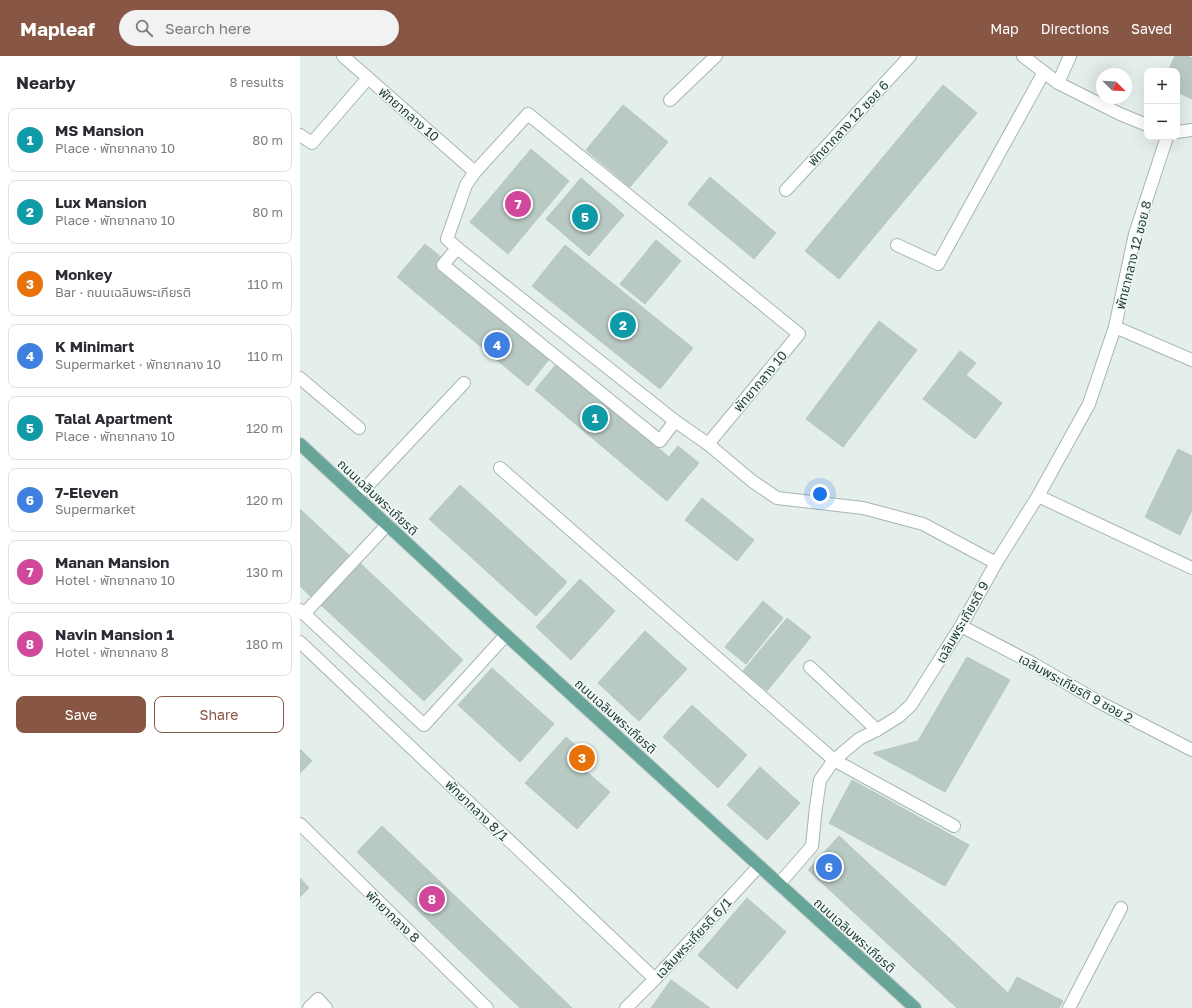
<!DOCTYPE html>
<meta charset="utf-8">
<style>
:root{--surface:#fff;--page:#f2f2f3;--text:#2b2b33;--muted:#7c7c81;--line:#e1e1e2;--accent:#875644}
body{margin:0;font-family:"Golos Text","Noto Sans Thai",sans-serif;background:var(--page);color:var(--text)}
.controls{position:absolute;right:12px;top:12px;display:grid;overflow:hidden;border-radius:8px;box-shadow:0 4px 16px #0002}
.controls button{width:36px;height:36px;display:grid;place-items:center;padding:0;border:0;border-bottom:1px solid var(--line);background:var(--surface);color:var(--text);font:20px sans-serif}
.compass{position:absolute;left:796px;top:12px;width:36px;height:36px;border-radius:50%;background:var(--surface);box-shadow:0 4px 16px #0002;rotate:114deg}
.you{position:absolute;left:520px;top:438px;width:14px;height:14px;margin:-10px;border:3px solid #fff;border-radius:50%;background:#1a73e8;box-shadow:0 0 0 6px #1a73e833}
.badge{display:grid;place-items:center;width:26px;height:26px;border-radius:50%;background:var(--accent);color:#fff;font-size:13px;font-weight:700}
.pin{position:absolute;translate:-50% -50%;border:2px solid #fff;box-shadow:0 1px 4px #0006}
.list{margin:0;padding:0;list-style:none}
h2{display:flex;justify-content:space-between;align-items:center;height:52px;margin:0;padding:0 16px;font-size:17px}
h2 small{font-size:13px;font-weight:400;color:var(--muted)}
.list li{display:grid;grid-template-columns:26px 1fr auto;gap:12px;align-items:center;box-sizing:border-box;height:64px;margin:0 8px 8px;padding:0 8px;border:1px solid var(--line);border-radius:8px}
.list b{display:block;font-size:15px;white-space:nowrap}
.list p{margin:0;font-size:13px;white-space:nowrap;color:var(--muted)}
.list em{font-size:13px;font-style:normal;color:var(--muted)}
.actions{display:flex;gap:8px;padding:12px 16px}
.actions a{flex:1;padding:9px 0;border:1px solid var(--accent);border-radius:8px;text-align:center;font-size:14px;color:var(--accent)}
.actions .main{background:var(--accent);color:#fff}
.icon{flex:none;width:22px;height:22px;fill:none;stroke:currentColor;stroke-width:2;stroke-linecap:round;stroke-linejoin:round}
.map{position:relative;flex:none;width:892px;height:952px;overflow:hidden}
header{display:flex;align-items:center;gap:24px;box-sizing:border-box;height:56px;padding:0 20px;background:var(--accent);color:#fff}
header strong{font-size:19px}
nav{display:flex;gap:22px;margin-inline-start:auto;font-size:14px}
.search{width:280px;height:36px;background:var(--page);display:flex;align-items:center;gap:10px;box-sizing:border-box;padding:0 14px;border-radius:22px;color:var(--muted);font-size:15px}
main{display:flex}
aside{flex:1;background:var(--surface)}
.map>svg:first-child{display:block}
.building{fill:#b9c9c3;stroke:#b6c8c2}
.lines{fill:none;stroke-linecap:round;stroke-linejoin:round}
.minor-casing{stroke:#a6b6b2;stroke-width:14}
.major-casing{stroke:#c1cac8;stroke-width:14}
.minor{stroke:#fff;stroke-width:12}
.major{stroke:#67a599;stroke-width:12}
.labels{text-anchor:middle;stroke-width:3;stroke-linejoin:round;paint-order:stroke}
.street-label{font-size:13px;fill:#22403a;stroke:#f4faf8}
</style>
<header>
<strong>Mapleaf</strong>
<div class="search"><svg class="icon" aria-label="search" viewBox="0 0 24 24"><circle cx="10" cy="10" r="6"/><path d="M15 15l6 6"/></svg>Search here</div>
<nav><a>Map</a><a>Directions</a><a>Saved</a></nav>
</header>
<main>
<aside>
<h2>Nearby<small>8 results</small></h2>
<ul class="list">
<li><span class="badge" style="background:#0f9aa8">1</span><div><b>MS Mansion</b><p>Place · พัทยากลาง 10</p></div><em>80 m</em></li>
<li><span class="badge" style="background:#0f9aa8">2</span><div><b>Lux Mansion</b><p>Place · พัทยากลาง 10</p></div><em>80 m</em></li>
<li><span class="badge" style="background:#e8710a">3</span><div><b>Monkey</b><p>Bar · ถนนเฉลิมพระเกียรติ</p></div><em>110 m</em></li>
<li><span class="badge" style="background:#3f7fe0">4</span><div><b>K Minimart</b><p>Supermarket · พัทยากลาง 10</p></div><em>110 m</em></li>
<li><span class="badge" style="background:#0f9aa8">5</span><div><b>Talal Apartment</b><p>Place · พัทยากลาง 10</p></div><em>120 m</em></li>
<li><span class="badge" style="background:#3f7fe0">6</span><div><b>7-Eleven</b><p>Supermarket</p></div><em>120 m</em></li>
<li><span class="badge" style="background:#d1479c">7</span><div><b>Manan Mansion</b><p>Hotel · พัทยากลาง 10</p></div><em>130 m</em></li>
<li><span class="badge" style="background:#d1479c">8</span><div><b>Navin Mansion 1</b><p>Hotel · พัทยากลาง 8</p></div><em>180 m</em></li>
</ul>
<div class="actions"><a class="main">Save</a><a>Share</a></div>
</aside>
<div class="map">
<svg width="892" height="952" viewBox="0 0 892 952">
<rect width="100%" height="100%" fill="#e4eeea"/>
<!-- building -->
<g class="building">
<path d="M875,0h12l5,2v41l-15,-7v-21h-9z"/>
<path d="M643,29l34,28 -138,166 -34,-28z"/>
<path d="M323,49l45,37 -38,45 -44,-37z"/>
<path d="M231,93l38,32 -61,73 -38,-32z"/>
<path d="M410,121l66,56 -22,26 -66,-55z"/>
<path d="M281,122l43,37 -35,41 -43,-37z"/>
<path d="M356,184l25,21 -36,43 -25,-20z"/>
<path d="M125,188l17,14 108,100 -22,28 -131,-109z"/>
<path d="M265,189l128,103 -33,41 -128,-103z"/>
<path d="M579,265l38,29 -74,97 -37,-28z"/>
<path d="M660,295l16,12 -10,12 36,28 -27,36 -52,-40z"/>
<path d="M257,307l112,94 9,-11 21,17 -32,38 -132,-111z"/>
<path d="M878,393l14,7v54l-12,25 -35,-18z"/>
<path d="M160,429l107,97 -31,34 -107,-97z"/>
<path d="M402,442l52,42 -17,21 -52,-41z"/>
<path d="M0,453l51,48 -39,41 -12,-12z"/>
<path d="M60,507l103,97 -39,41 -103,-96z"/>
<path d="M280,523l35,32 -44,49 -35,-33z"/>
<path d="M463,545l20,17 -37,46 -21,-17z"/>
<path d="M487,562l24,19 -44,54 -24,-20z"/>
<path d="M345,575l42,38 -48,52 -41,-38z"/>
<path d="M667,601l43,23 -65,112 -72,-39 45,-12z"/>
<path d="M192,612l62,56 -34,38 -62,-57z"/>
<path d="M392,649l55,50 -29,33 -55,-51z"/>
<path d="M266,681l23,19 -9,10 30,26 -33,37 -52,-46z"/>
<path d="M0,693l12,12 -12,12z"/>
<path d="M460,711l40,36 -33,37 -40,-35z"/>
<path d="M552,724l117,65 -24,41 -116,-63z"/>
<path d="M82,770l190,182h-52l-65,-62 -98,-94z"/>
<path d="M539,780l169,157 -8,15h-43l-149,-138z"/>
<path d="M0,822l9,10 -9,9z"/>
<path d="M447,842l39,34 -49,57 -39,-34z"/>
<path d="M717,921l46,24 -4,7h-59z"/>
<path d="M371,924l39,28h-59z"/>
</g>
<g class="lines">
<!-- minor casing -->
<g class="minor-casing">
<g id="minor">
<path d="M43,0l132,116"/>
<path d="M723,0l35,27 62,31 27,11"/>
<path d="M758,27l12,-27"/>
<path d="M370,44l46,-44"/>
<path d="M228,58l271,220 -91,110 -33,-23 -218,-173 -10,-9 19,-54 9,-13z"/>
<path d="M877,76l15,-2"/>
<path d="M0,79l12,8 56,-65"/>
<path d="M486,134l124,-134"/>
<path d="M597,189l41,19 106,-192"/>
<path d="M157,192l-14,17 217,176 15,-20"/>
<path d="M815,271l77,33"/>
<path d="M0,322l59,50"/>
<path d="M408,388l44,37 25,17 86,10 60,16 73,39"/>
<path d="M200,412l334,292 120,66"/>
<path d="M738,440l154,72"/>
<path d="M57,441l107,-114"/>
<path d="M0,554l124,115 82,-90"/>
<path d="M4,558l83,-89"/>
<path d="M661,570l71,37 67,39 93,48"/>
<path d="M0,586l355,337"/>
<path d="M510,611l67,63"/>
<path d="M0,768l187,184"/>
<path d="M479,828l33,-38 4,-39 4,-27 14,-20 25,-21 18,-9 21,-13 13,-12 50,-79 35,-63 42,-67 51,-92 26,-77 20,-93 32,-97"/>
<path d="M9,952l9,-9 8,9"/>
<path d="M326,952l29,-29 104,-113"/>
<path d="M769,952l52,-100"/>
</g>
</g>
<!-- major casing -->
<g class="major-casing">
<path id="major" d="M0,388l206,191 409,373"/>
</g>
<!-- minor -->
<use href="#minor" class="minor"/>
<!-- major -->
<use href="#major" class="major"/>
</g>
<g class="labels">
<!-- street labels -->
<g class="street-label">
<text transform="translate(109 58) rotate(41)" y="5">พัทยากลาง 10</text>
<text transform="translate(548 67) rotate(-47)" y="5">พัทยากลาง 12 ซอย 6</text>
<text transform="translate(833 199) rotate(-76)" y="5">พัทยากลาง 12 ซอย 8</text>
<text transform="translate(460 325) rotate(-50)" y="5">พัทยากลาง 10</text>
<text transform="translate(78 441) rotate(43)" y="5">ถนนเฉลิมพระเกียรติ</text>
<text transform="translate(662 566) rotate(-60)" y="5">เฉลิมพระเกียรติ 9</text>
<text transform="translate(776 632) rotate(29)" y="5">เฉลิมพระเกียรติ 9 ซอย 2</text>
<text transform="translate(316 660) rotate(42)" y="5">ถนนเฉลิมพระเกียรติ</text>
<text transform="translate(177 754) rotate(44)" y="5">พัทยากลาง 8/1</text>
<text transform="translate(93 860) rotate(44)" y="5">พัทยากลาง 8</text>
<text transform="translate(555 879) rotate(42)" y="5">ถนนเฉลิมพระเกียรติ</text>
<text transform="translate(393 882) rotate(-47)" y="5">เฉลิมพระเกียรติ 6/1</text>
</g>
</g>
</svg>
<div class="controls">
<button>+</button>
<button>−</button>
</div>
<svg class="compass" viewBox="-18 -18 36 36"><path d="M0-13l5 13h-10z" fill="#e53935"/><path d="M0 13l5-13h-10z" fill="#7c7c81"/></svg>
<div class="you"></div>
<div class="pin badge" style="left:295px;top:362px;background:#0f9aa8">1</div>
<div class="pin badge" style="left:323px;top:269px;background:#0f9aa8">2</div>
<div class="pin badge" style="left:282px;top:702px;background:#e8710a">3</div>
<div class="pin badge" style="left:197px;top:289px;background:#3f7fe0">4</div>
<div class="pin badge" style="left:285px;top:161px;background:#0f9aa8">5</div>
<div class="pin badge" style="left:529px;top:811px;background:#3f7fe0">6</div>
<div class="pin badge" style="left:218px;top:148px;background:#d1479c">7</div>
<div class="pin badge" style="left:132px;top:843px;background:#d1479c">8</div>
</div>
</main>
